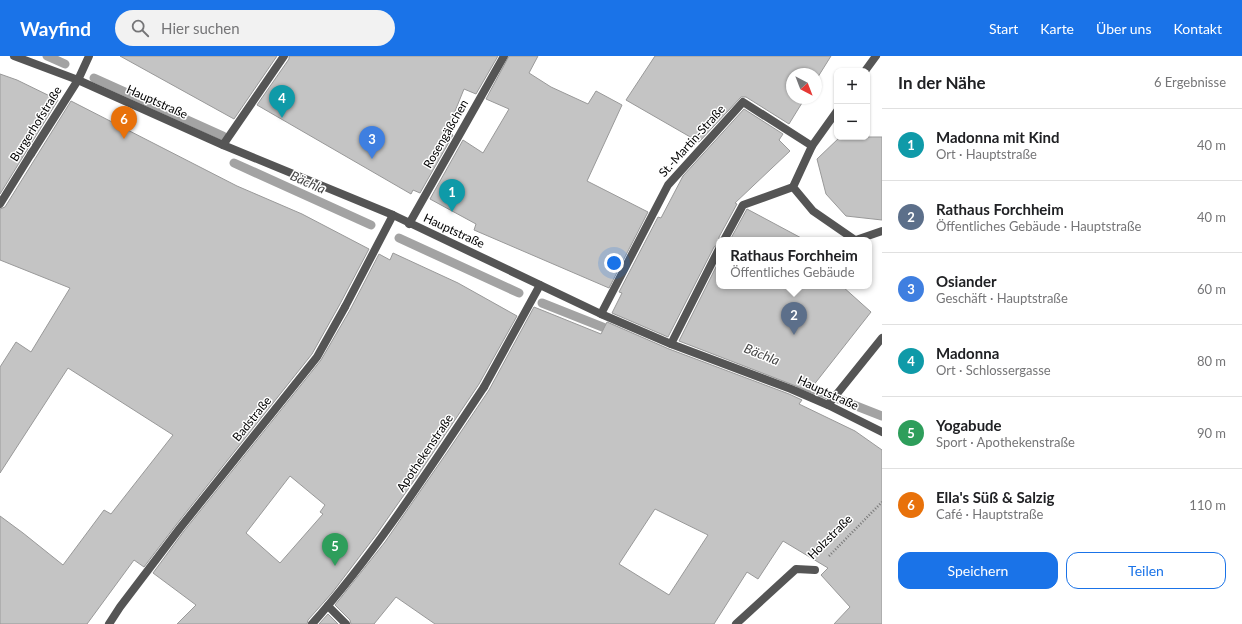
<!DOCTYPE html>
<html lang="de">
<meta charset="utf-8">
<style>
:root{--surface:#fff;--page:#f2f2f2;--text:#202124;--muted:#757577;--line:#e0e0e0;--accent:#1a73e8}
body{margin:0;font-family:Lato,sans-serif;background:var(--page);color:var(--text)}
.controls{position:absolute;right:12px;top:12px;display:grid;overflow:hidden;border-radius:8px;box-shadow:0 1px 3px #0004}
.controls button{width:36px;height:36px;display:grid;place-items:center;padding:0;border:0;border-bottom:1px solid var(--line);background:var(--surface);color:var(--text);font:20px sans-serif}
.compass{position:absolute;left:786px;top:12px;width:36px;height:36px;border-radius:50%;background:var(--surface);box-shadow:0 1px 3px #0004;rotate:138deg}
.you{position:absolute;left:614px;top:207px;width:14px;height:14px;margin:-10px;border:3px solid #fff;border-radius:50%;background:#1a73e8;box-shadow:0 0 0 6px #1a73e833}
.badge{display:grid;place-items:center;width:26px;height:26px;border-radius:50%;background:var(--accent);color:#fff;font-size:13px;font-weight:700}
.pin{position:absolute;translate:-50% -33px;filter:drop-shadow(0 1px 2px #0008)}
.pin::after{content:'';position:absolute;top:21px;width:14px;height:12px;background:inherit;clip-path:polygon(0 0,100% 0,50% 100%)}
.popup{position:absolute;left:716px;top:181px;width:156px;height:52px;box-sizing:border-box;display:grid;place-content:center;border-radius:8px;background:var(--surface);filter:drop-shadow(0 1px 3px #0005);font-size:13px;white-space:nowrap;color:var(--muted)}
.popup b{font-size:15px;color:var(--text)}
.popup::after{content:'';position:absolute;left:50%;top:100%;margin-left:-8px;border:8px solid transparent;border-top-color:var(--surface)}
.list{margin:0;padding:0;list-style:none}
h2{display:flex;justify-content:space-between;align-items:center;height:52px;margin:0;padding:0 16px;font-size:17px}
h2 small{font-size:13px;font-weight:400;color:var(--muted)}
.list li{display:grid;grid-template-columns:26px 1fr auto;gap:12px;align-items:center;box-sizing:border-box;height:72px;padding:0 16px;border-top:1px solid var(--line)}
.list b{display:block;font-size:15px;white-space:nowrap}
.list p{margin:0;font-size:13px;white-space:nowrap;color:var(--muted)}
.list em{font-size:13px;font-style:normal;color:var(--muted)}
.actions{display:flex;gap:8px;padding:12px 16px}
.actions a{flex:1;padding:9px 0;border:1px solid var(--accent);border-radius:12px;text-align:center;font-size:14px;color:var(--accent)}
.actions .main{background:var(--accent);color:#fff}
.icon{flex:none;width:22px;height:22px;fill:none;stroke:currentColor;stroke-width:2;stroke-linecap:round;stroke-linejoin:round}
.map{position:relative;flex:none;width:882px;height:568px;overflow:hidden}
header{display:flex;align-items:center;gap:24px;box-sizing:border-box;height:56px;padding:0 20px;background:var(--accent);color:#fff}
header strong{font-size:19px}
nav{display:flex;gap:22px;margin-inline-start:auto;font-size:14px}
.search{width:280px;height:36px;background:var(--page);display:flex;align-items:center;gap:10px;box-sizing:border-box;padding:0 14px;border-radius:22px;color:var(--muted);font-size:15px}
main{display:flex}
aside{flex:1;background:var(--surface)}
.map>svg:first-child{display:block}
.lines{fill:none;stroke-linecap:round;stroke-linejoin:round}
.stream{stroke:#a3a3a3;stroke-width:9}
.building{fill:#c4c4c4;stroke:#999;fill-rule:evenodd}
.path{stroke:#777;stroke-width:2.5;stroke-dasharray:1 2;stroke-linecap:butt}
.service{stroke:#555;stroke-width:8}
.pedestrian{stroke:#555;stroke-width:8}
.minor{stroke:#555;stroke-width:8}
.labels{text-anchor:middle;stroke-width:3;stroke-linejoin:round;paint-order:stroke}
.street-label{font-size:12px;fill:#000;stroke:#fff}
.water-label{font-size:13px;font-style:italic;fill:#444;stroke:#fff}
</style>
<header>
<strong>Wayfind</strong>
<div class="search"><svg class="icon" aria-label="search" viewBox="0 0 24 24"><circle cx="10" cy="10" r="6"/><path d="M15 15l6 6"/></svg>Hier suchen</div>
<nav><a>Start</a><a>Karte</a><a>Über uns</a><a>Kontakt</a></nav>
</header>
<main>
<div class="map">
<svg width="882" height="568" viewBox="0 0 882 568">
<rect width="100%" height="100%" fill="#fff"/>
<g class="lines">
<!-- stream -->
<g class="stream">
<path d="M47,0l18,8"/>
<path d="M94,22l129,58"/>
<path d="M234,107l137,62"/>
<path d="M399,182l120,55"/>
<path d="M542,247l73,29"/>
<path d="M800,328l33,13"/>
<path d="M836,342l46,18"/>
</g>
</g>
<!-- building -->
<g class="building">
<path d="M120,0h157l-43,63z"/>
<path d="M289,0h209l-22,38 -12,-5 -17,42 6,4 -33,58 -7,-3 -2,4 -154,-89 32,-46z"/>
<path d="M509,0h29l-9,17 22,14 37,17 8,-13 26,14 -35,76 61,31 -39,76 -135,-58 2,-6 -46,-25 33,-59 20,13 26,-44 -23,-10z"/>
<path d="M655,0h176l-15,24v-6h-24v24h13l-16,26 -43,-27h-5l-42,45 -73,-42z"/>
<path d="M0,18l17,6 41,20 -58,94z"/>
<path d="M71,45l166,85 65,28 67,35 -29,55 -28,50 -136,171 -32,42 -10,-7 -47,64h-87v-108l23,17 40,32 41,-55 7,4 62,-79 -105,-67 -68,105v-106l16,-25 15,10 39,-64 -70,-28v-51l5,-2z"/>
<path d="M744,53l39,25 -4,6 11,11 -55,52 2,1 -18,33v7l-5,3 -46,90 -56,-24 10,-20 -3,-1 39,-75 3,1 22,-42z"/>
<path d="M840,81h42v83l-36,-4 -20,-22 -9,-35z"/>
<path d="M747,153l58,31h-75z"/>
<path d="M393,197l65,30 59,33 -38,68 -61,91 -42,60 -44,58 -24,27 -1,4h-130l19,-19 -43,-32 31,-42 137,-171 29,-50 29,-56 11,6zM290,420l35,29 -5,7 3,2 -43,49 -34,-30z"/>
<path d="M719,205v25h123l29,26 -62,79 -130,-50z"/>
<path d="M534,251l67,27 6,-12 62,27 120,45 13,6 -3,4 56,27 27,19v174h-48l16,-17 -29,-32 7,-7 -45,-27 -25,38 -11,-7 -33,52h-279l-39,-27 -22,27h-23l-1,-4 -15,-15 50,-63 63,-91 41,-61zM655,453l53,26 -39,60 -50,-31z"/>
<path d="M328,558l10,10h-19z"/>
</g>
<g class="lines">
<!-- path -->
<path class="path" d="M829,500l53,-54"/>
<!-- service -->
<g class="service">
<path d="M0,148l31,-50"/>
<path d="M328,550l18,18"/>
<path d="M109,568l11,-17 60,-79 137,-171 28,-50"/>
<path d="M312,568c65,-73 118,-156 172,-237"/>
</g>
<!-- pedestrian -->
<g class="pedestrian">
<path d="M14,0l64,24 145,65 170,70 208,99 70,30 120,45 37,16 54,27"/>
<path d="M865,15l11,-15"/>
<path d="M837,55l-25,35 -19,41 20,24 42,29"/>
<path d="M223,89l61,-89"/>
<path d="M31,98l47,-74 11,-24"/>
<path d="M409,168l95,-168"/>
<path d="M724,184l19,-35 50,-18"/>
<path d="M856,184l26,-9"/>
<path d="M345,251l48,-92"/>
<path d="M601,258l67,-129 75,-83 69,44"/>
<path d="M671,288l48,-95"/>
<path d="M484,331l56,-102"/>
<path d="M828,349l54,-67"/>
</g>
<!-- minor -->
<path class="minor" d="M736,568l60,-55 19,1"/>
</g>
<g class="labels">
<!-- street labels -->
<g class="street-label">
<text transform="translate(157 46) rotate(24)" y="4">Hauptstraße</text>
<text transform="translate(36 68) rotate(-58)" y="4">Burgerhofstraße</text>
<text transform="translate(446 78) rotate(-60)" y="4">Rosengäßchen</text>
<text transform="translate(692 85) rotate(-48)" y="4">St.-Martin-Straße</text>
<text transform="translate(454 175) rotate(25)" y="4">Hauptstraße</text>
<text transform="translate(828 337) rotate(25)" y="4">Hauptstraße</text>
<text transform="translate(252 363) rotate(-51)" y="4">Badstraße</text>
<text transform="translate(425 397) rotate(-56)" y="4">Apothekenstraße</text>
<text transform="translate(830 481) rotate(-45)" y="4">Holzstraße</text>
</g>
<!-- water labels -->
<g class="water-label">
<text transform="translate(308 126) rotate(24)" y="5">Bächla</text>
<text transform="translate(762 298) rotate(22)" y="5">Bächla</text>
</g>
</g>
</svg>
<div class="controls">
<button>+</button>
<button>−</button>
</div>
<svg class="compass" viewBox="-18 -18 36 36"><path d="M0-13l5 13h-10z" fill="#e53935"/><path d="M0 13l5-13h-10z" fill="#757577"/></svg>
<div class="you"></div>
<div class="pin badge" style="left:452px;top:156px;background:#0f9aa8">1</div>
<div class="pin badge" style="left:794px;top:279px;background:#5c6f8a">2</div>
<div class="popup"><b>Rathaus Forchheim</b>Öffentliches Gebäude</div>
<div class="pin badge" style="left:372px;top:103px;background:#3f7fe0">3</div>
<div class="pin badge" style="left:282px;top:62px;background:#0f9aa8">4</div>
<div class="pin badge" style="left:335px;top:510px;background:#2e9e5b">5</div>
<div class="pin badge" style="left:124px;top:83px;background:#e8710a">6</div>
</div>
<aside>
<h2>In der Nähe<small>6 Ergebnisse</small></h2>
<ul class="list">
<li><span class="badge" style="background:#0f9aa8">1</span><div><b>Madonna mit Kind</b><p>Ort · Hauptstraße</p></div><em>40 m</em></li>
<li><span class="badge" style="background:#5c6f8a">2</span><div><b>Rathaus Forchheim</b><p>Öffentliches Gebäude · Hauptstraße</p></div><em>40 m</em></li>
<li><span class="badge" style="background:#3f7fe0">3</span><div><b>Osiander</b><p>Geschäft · Hauptstraße</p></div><em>60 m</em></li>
<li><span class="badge" style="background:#0f9aa8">4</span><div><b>Madonna</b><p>Ort · Schlossergasse</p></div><em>80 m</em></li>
<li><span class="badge" style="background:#2e9e5b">5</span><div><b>Yogabude</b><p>Sport · Apothekenstraße</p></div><em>90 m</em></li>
<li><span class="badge" style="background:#e8710a">6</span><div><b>Ella's Süß &amp; Salzig</b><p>Café · Hauptstraße</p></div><em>110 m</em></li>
</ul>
<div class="actions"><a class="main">Speichern</a><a>Teilen</a></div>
</aside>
</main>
